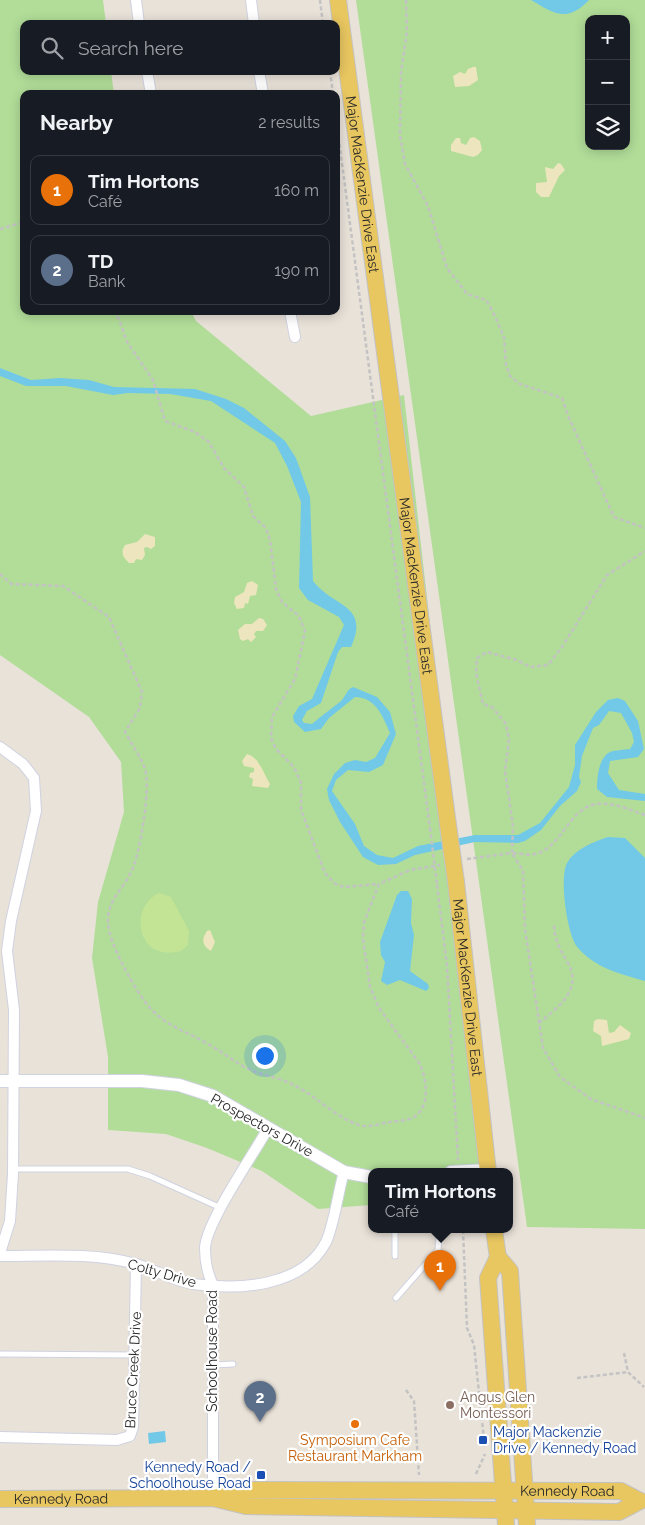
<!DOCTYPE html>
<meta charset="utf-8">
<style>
:root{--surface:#171b24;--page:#242831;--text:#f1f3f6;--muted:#9ea1a6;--line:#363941;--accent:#ea580c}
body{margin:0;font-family:Raleway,sans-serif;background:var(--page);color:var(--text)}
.controls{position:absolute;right:15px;top:15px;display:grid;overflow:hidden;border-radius:10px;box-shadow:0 2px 12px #0003}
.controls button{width:45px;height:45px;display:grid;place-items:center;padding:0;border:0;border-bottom:1px solid var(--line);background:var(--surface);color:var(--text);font:25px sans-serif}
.you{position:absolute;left:264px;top:1055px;width:18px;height:18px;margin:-12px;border:4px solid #fff;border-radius:50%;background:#1a73e8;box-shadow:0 0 0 8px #1a73e833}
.badge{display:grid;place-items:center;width:32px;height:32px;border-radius:50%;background:var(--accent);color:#fff;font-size:16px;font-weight:700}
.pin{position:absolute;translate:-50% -41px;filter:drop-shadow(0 1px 2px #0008)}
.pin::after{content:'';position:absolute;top:26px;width:18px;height:15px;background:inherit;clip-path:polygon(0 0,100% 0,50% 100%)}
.popup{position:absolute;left:368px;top:1168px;width:145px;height:65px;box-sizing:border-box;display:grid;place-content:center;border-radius:10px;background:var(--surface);filter:drop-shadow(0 1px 4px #0005);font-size:16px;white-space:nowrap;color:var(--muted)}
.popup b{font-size:19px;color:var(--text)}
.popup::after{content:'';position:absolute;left:50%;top:100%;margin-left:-10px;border:10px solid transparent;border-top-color:var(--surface)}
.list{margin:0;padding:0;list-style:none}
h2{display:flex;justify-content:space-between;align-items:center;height:65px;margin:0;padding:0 20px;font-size:21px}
h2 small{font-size:16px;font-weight:400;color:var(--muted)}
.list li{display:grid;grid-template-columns:32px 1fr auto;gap:15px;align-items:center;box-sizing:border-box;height:70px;margin:0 10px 10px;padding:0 10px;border:1px solid var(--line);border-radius:10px}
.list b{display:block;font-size:19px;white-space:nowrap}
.list p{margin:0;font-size:16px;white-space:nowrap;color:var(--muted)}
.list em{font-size:16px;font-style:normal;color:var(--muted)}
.icon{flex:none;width:28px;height:28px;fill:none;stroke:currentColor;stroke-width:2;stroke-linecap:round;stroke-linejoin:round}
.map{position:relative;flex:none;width:645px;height:1525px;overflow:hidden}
.search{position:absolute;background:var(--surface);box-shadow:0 2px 12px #0003;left:20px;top:20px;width:320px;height:55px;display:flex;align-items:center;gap:12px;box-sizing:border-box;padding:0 18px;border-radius:10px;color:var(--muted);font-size:19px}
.panel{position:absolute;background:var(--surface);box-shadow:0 2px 12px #0003;left:20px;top:90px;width:320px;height:225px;border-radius:10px}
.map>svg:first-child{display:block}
.green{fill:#b1dd98;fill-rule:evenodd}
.sand{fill:#ede5bd}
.pitch{fill:#c3e494}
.water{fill:#71c9e7}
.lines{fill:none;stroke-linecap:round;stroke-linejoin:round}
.service-casing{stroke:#cfd2e0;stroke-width:7}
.minor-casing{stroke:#cfd2e0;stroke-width:12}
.tertiary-casing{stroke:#cfd2e0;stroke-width:14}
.primary-casing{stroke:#c3c3c3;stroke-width:18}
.path{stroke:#c3c3c3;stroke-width:2.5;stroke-dasharray:4 2.5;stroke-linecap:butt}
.service{stroke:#fff;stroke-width:5}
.minor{stroke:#fff;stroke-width:10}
.tertiary{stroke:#fff;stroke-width:12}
.primary{stroke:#e8c660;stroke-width:16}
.primary-bridge-casing{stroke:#c3c3c3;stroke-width:18;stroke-linecap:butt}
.path-bridge{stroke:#c3c3c3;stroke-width:2.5;stroke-dasharray:4 2.5;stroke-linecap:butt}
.primary-bridge{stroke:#e8c660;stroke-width:16}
.education-dot{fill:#8d6e63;stroke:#fff;stroke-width:2}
.food-dot{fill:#e8710a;stroke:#fff;stroke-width:2}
.transit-dot{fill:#1a4fb4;stroke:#fff;stroke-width:2}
.labels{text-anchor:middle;stroke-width:4.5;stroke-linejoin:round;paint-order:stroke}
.street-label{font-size:14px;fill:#272727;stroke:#fff}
.education-label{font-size:14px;fill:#785e54;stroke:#fff;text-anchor:start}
.transit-label{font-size:14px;fill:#164399;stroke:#fff;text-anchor:start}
.food-label{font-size:14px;fill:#c56008;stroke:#fff}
</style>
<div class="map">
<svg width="645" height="1525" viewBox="0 0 645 1525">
<rect width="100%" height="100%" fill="#e9e2d9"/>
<!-- green -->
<g class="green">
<path d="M0,0h103l3,24h-82v47h87l3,23h-90v217h167l5,10 115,95 93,-21 88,777h-121v33l-53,4 -56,-38 -55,-23 -41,-14 -58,-4v-73l-16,-99 6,-56 26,-90 -3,-50 -32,-45 -89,-62z"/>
<path d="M356,0h289v1229l-118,-2zM589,19h37v127h-37z"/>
</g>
<!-- sand -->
<g class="sand">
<path d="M473,67h3l2,13 -9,6 -14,1 -2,-11 7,-4 5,2 3,-5z"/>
<path d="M474,137l6,4 2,9 -4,5 -5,2 -22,-6v-6l5,-7h4l1,5 5,2 4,-7z"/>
<path d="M558,163l3,1 4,6 -6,6 -10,21h-8l-5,-5v-9l11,-1 -2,-15 8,2z"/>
<path d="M145,534l10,3v9l-4,3 -4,-2 -3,1 1,7 -3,5 -6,-1 -2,4h-5c-6,-6 -9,-10 -4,-18l12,-3z"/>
<path d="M252,581l6,4 -2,10 -6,1 -2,8 -3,-1 -1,5 -7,1 -3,-6 1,-6 9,-5 3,-9z"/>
<path d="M259,618l4,1 4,6 -4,6h-7l-2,3 2,3 -5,5 -3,-3 -5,2 -3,-2 -2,-9 7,-6h7z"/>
<path d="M247,754c13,4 16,19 23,30l-2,4 -16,-2 1,-7 -4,-2 1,-4 4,-1v-4l-10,-2 -2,-5z"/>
<path d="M210,930l5,12 -4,9c-9,-5 -10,-12 -4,-20z"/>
<path d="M598,1019l9,1 2,13 5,-1 6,-7 11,8 -2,6 -27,7 -1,-10 -8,-5 1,-10z"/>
</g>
<!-- pitch -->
<path class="pitch" d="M159,893l12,4 18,34 -1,14 -7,6c-46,12 -52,-45 -22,-58z"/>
<!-- water -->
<g class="water">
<path d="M531,0h58c-22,23 -34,14 -58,0z"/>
<path d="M0,368l31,12 29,-2 29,2 25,7 81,2 31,10 18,9 41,33 11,17 14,39 3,84c21,27 57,23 38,66h-9l-4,5 -17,51 -14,8 -5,9 2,3 8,1c9,-8 19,-15 28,-22 6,-5 5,-11 13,-15l24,10 13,15 6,22 -13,31 -14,7 -21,-2 -12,10 -4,11 23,33 9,22 13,9 16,3 25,-12 57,-11h43l22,-12 29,-36 6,-22v-20l21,-33 12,-12 10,-2 7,3 13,20 6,28 -6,8 -28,4 -2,12 11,17 26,4v7l-38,-4 -10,-8c0,-10 1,-31 13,-37 5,-2 14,-2 20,-3l4,-7 -2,-9 -11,-20 -12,-2 -10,14 -6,3 -11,28 -3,21 2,5 -4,9 -17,15 -19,24 -16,11 -7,2 -43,-1 -60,13 -19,9 -18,1 -15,-8 -23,-35 -11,-22 -2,-11 7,-15 11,-11 10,-3 11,2 9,-4 15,-25c-7,-16 -14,-36 -35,-36l-26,21 -8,11 -16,3 -11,-10 -1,-6 6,-10 13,-7 32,-74 -5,-8 -31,-17 -9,-12 2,-86 -14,-36 -12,-23 -64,-42 -41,-7 -42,-1 -15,2 -47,-9h-40l-26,-10z"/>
<path d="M608,837l17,1 20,20v123c-24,-7 -50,-13 -67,-33 -11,-12 -19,-71 -11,-85 8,-14 26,-21 41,-26z"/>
<path d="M401,891h7l4,8 -1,24 3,12 -4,36 18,13 1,4 -3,3 -26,-11 -13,5 -6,-4 4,-19 -4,-7 -1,-13 17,-47z"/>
<path d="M165,1431l1,11 -17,2 -1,-11z"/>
</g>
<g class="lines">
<!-- service casing -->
<g class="service-casing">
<g id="service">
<path d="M13,1169h115l22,7 71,32"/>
<path d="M395,1256v-26"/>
<path d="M396,1298l42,-48 1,-13 -3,-7"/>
<path d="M0,1354l134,1"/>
<path d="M213,1365l20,-1"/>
</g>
</g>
<!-- minor casing -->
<g class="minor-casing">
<g id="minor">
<path d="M136,0l3,24"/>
<path d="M251,0l3,24"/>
<path d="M147,71l4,23"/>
<path d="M259,71l4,23"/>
<path d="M290,311l5,26"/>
<path d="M0,747l23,17 11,14 2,33 -25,110 -4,30 7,59 -1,164 -3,47 -10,32"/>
<path d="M0,1256c44,0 93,-4 136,8 20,6 37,17 57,20 45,6 109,4 133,-42 8,-17 12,-50 18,-70"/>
<path d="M0,1437l117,3 13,-4 3,-9 3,-163"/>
<path d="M213,1498v-213c-6,-12 -8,-24 -8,-37 1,-25 48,-93 62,-118"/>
</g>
</g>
<!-- tertiary casing -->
<g class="tertiary-casing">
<g id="tertiary">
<path d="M0,1081h142l37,4 34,11 131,76 27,5"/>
<path d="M451,1172l37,-2"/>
</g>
</g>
<!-- primary casing -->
<g class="primary-casing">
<g id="primary">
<path id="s1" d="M338,0l110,825"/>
<path id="s2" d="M456,882l32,290"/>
<path d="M494,1230l4,27 -10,21 18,247"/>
<path d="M498,1257l12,14 17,254"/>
<path id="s3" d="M217,1497l31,-7 373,1 19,10"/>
<path id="s4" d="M0,1499l213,-1 33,8 373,6 21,-11"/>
</g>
</g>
<!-- path -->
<g class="path">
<path d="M320,0l3,24"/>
<path d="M406,0l1,32 -6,40 -1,63 5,29 23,42 19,62 20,26 19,6 7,12 11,25 2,27 4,12 10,8 42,14 7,20 45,99 31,11"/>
<path d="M330,71l3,23"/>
<path d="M336,118l94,710"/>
<path d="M0,229l24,-7"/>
<path d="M113,311l6,8 8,23 26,38 12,41 30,11 14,10 15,26 20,19 9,29 13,12 4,12 6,49 6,13 17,14 6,15 -10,48 -23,38 -1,21 5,11 18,18 7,16v27l24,63 9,10 10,4 35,-3"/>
<path d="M0,574l11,10 52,2 46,31 33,75 -2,16 -15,24c7,12 15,24 20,37 6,18 -5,86 -14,103 -8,18 -24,28 -23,50 0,21 29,72 43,87 17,18 37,23 57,35 15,8 30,21 45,27 16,6 32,8 46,17 19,10 44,35 65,38 8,1 18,-3 26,-4 6,-1 16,-1 22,-4 19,-9 15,-38 8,-54l-41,-56 -9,-21 -7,-48 1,-17 15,-38 31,-14 30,-5"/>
<path d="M645,815c-16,-5 -31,-13 -48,-11 -28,3 -35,44 -62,50 -6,2 -16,-1 -23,-1l11,18 2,58 18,119 17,29 31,22 54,19"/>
<path d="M467,859l45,-6 1,-27 -8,-55 4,-32 -3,-15 -14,-17 -9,-3 -7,-31 1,-15 10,-6 30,8 13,7 18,-2 14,-18 45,-72 38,-24"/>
<path d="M437,885l10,81 11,194"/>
<path d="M539,1023c18,-15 44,-33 29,-60 -8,-14 -14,-23 -14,-40"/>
<path d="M463,1230l4,98 7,17 11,104"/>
<path d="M624,1353l4,19 16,15"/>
<path d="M577,1378l51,-6"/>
<path d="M406,1390l8,11 5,74"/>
<path d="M476,1474l9,-20"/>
</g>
<!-- service -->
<use href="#service" class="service"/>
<!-- minor -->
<use href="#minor" class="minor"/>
<!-- tertiary -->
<use href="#tertiary" class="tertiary"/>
<!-- primary -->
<use href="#primary" class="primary"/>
<!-- primary-bridge casing -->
<g class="primary-bridge-casing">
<path id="primary-bridge" d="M448,825l8,57"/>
</g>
<!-- path-bridge -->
<path class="path-bridge" d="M430,828l7,57"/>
<!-- primary-bridge -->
<use href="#primary-bridge" class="primary-bridge"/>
</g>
<!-- markers -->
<circle class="education-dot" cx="450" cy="1405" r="5"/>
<circle class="food-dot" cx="355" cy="1424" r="5"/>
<g class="transit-dot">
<rect x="478" y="1435" width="10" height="10" rx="2.5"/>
<rect x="256" y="1470" width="10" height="10" rx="2.5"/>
</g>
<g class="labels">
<!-- street labels -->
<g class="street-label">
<text dy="5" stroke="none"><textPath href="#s1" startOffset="186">Major MacKenzie Drive East</textPath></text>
<text dy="5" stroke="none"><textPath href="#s1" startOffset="591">Major MacKenzie Drive East</textPath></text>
<text dy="5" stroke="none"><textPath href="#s2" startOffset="106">Major MacKenzie Drive East</textPath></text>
<text transform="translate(262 1125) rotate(29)" y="5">Prospectors Drive</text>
<text transform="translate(162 1273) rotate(16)" y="5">Colty Drive</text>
<text transform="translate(212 1351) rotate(-90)" y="5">Schoolhouse Road</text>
<text transform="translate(133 1370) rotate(-87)" y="5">Bruce Creek Drive</text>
<text dy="5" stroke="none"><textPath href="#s3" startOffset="351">Kennedy Road</textPath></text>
<text dy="5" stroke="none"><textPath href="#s4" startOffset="61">Kennedy Road</textPath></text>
</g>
<!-- education labels -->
<g class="education-label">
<text x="460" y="1402">Angus Glen<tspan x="460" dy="16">Montessori</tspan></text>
</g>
<!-- transit labels -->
<g class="transit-label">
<text x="493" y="1437">Major Mackenzie<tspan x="493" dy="16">Drive / Kennedy Road</tspan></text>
<text x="251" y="1472" text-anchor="end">Kennedy Road /<tspan x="251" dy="16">Schoolhouse Road</tspan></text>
</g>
<!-- food labels -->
<g class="food-label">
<text x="355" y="1445">Symposium Cafe<tspan x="355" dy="16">Restaurant Markham</tspan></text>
</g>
</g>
</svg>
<div class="controls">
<button>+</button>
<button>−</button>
<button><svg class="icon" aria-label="layers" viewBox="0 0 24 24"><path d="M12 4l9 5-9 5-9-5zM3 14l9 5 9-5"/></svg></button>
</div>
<div class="you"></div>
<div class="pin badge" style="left:440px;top:1291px;background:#e8710a">1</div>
<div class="popup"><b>Tim Hortons</b>Café</div>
<div class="pin badge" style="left:260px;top:1422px;background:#5c6f8a">2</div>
<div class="search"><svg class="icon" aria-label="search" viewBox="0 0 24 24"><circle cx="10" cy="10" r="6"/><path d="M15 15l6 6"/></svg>Search here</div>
<section class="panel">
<h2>Nearby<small>2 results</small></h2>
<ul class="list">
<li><span class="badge" style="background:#e8710a">1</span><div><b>Tim Hortons</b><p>Café</p></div><em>160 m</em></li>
<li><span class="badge" style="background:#5c6f8a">2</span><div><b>TD</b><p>Bank</p></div><em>190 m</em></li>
</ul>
</section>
</div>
